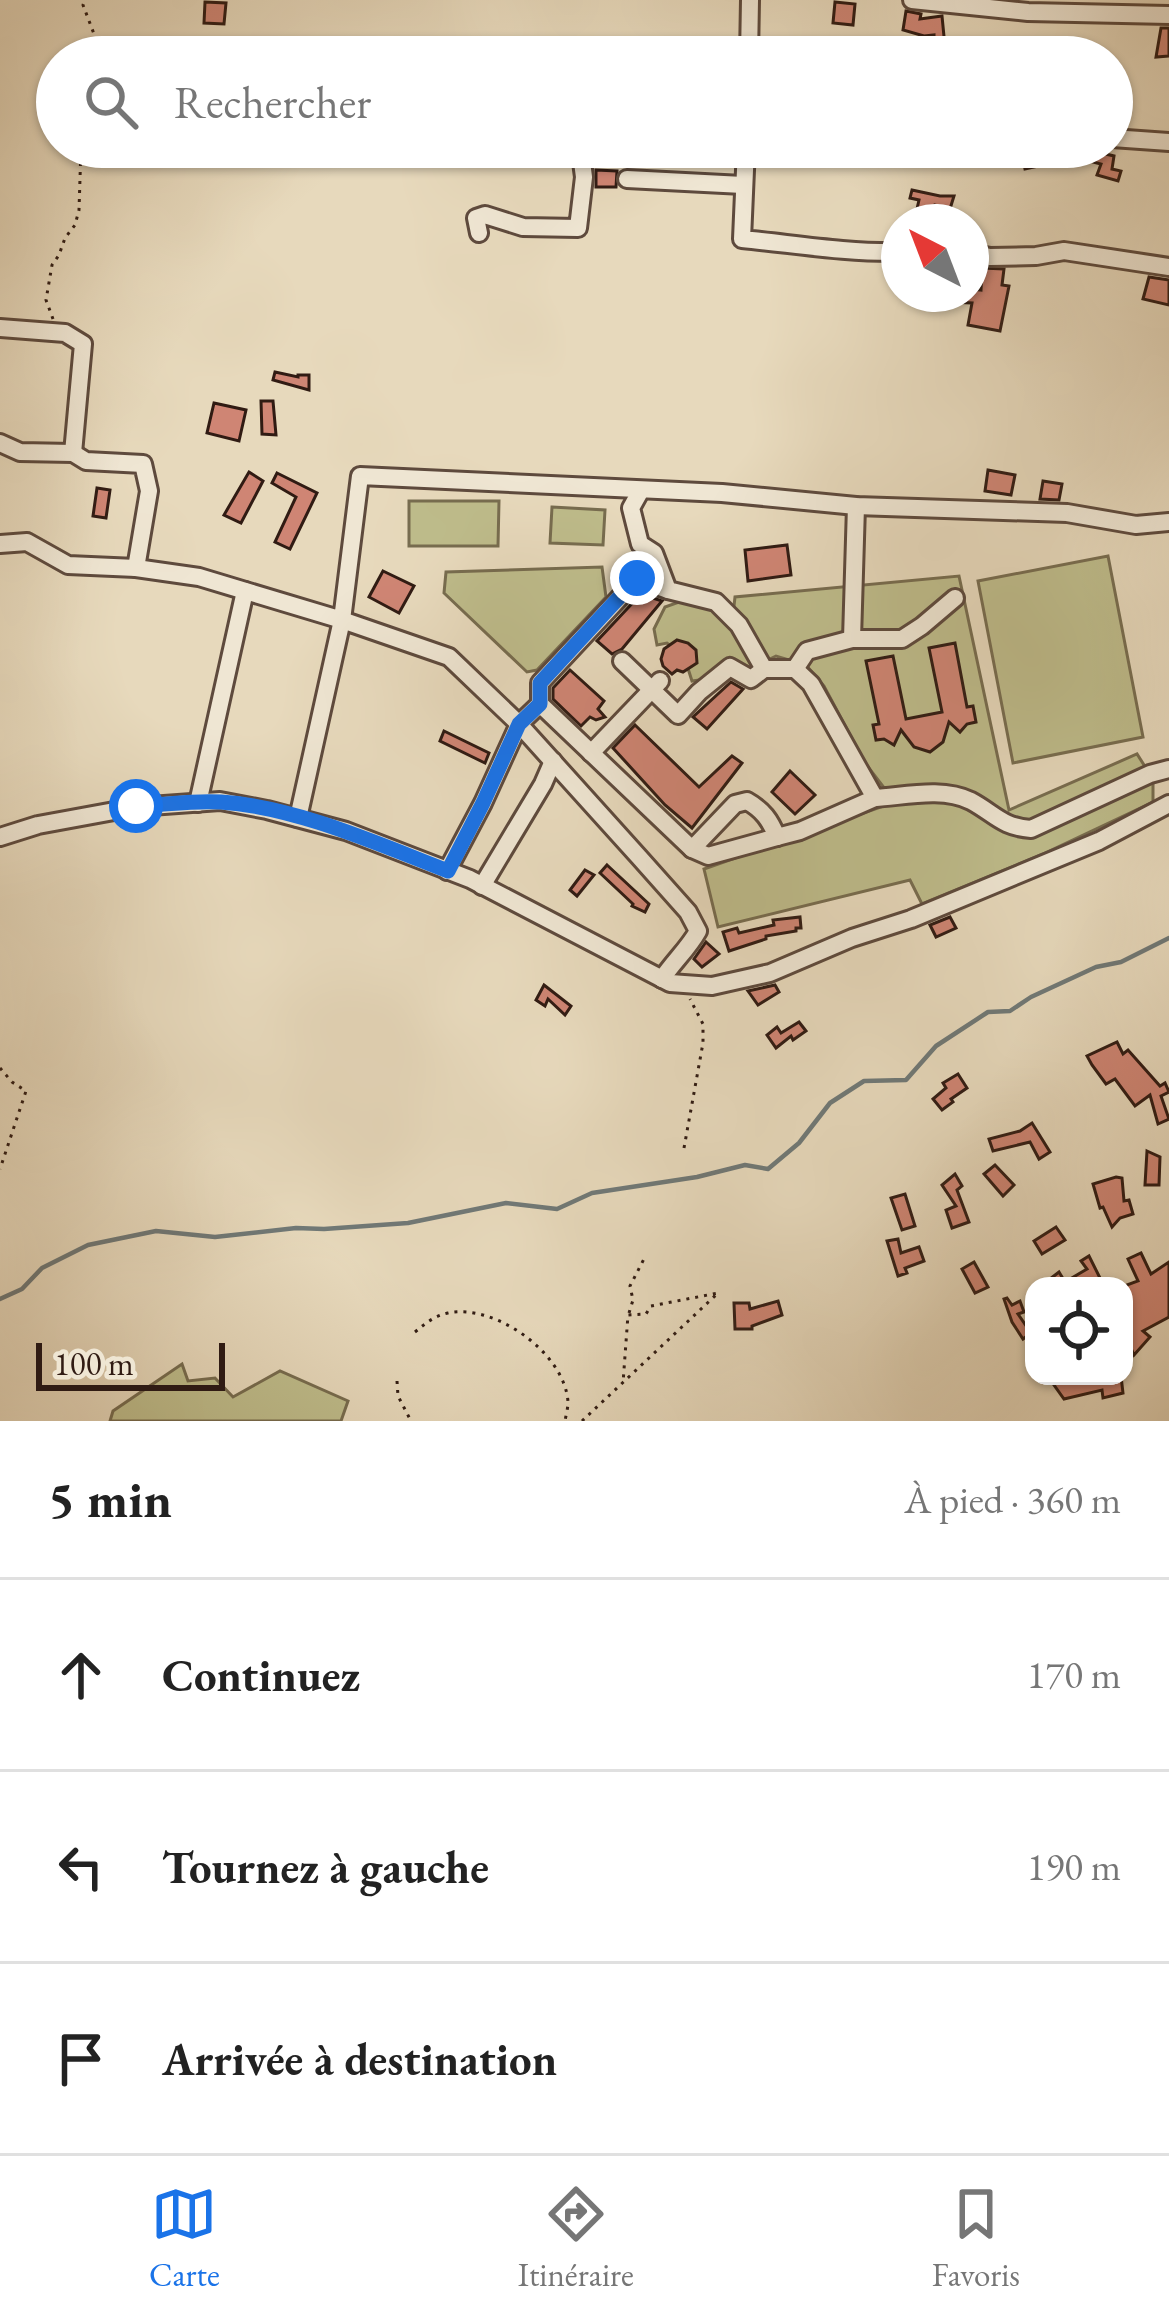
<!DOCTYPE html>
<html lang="fr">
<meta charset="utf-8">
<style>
:root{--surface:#fff;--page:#f6f6f6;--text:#222;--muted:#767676;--line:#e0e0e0;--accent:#1a73e8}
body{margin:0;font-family:"EB Garamond",serif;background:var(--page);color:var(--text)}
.controls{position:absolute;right:36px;bottom:36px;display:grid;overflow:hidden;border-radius:24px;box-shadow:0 3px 9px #0004}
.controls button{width:108px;height:108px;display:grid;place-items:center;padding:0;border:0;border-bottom:3px solid var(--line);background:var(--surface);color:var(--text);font:60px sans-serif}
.compass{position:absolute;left:881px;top:204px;width:108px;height:108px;border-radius:50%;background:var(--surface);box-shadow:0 3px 9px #0004;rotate:318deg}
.scale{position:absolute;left:36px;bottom:30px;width:189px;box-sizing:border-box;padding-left:12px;border:6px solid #301b13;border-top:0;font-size:33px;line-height:42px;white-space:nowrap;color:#301b13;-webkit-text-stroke:9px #efe6d3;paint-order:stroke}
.stop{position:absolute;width:36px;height:36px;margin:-27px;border:9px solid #1a73e8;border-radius:50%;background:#fff}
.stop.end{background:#1a73e8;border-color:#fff;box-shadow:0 3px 12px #0008}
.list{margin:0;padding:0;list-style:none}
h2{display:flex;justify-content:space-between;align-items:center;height:156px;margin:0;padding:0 48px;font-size:51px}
h2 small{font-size:39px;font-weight:400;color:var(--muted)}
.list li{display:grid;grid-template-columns:78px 1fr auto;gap:36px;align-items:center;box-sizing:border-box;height:192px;padding:0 48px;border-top:3px solid var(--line)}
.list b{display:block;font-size:45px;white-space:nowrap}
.list em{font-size:39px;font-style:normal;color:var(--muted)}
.icon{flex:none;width:66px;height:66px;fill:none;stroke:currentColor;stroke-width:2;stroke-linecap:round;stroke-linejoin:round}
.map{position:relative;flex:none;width:1169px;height:1421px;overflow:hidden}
.search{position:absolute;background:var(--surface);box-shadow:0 3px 9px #0004;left:36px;right:36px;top:36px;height:132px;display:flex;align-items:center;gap:30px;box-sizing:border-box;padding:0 42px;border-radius:66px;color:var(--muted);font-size:45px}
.sheet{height:732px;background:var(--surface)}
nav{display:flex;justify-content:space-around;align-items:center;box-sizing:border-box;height:168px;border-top:3px solid var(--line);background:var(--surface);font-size:33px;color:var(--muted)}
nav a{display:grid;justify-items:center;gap:6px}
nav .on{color:var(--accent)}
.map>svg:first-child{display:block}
.green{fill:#bebc8b;stroke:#776c4f;stroke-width:3}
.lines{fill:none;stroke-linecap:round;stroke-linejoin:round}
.stream{stroke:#707977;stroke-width:4.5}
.building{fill:#cf8574;stroke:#301b13;stroke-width:3}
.minor-casing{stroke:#5e4a3d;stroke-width:22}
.path{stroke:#301b13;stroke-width:3;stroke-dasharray:3 6;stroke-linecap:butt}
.minor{stroke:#efe6d3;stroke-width:16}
.route{stroke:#1a73e8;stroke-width:15}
</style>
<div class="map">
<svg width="1169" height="1421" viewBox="0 0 1169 1421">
<rect width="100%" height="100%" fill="#e7d9bc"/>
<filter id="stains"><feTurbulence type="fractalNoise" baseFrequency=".00167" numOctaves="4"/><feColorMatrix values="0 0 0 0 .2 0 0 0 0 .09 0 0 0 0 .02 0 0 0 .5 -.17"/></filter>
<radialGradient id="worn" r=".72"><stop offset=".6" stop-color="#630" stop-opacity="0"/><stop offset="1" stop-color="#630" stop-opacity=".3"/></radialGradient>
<!-- green -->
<g class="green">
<path d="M409,501h90l-1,45h-89z"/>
<path d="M552,507l53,3 -2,35 -53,-2z"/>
<path d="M1108,556l35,181 -130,26 -35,-182z"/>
<path d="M602,567l4,30 -69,73 -10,2 -83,-79 2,-21z"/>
<path d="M959,576l50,234 128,-56 16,25v23l-110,52 -121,50 -12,-24 -192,47 -14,-58 191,-67 -30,-39 -41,-77 -18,-21 -30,-9 -24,12 -22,-8 -23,19 -15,2 -8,-25 -17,-13 -10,2 -3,-16 11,-22 28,-10 40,18 2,-18z"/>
<path d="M182,1364l6,17 27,-3 18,19 47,-26 68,30 -7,20h-231l3,-10z"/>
</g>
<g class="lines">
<!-- stream -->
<path class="stream" d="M0,1299l22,-10 20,-21 46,-23 68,-14 59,6 81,-9 28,1 84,-6 98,-20 51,6 35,-16 105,-16 48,-12 23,4 31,-26 31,-40 34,-22 42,-1 30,-34 52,-34 22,-1 21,-14 65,-30 25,-5 48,-24"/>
</g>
<!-- building -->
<g class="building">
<path d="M205,2l21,1 -2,21 -20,-1z"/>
<path d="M835,2l20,2 -2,21 -20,-2z"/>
<path d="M906,11l15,3 -1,5 22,-3 4,41h-12v-22l-10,1 -21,-6z"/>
<path d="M1161,28h8v28l-13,1z"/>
<path d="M1076,147l38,9 -2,13 9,2 -3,10 -21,-6 4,-11 -28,-7z"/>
<path d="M1059,151l2,10 -36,8 -2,-10z"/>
<path d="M596,170l21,1 -1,16h-20z"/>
<path d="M912,190l28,6h14l-4,13 -15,-4 -3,17h-18l5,-22 -9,-2z"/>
<path d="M982,268l22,1 -2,16 7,1 -9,45 -32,-6 4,-22 -22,-1 1,-8h20v-5l10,1z"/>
<path d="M1149,277l20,3v25l-26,-6z"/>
<path d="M275,372l23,5v-2h11v15l-36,-10z"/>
<path d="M261,401h12l3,34 -14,-1z"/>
<path d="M214,403l32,7 -7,31 -32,-8z"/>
<path d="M988,470l27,5 -4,20 -26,-4z"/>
<path d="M249,472l14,9 -22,42 -17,-8z"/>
<path d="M277,473l40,20 -27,56 -15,-7 21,-45 -24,-14z"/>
<path d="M1043,481l19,3 -3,16 -19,-1z"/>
<path d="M97,488l13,2 -4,28 -13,-2z"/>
<path d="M787,545l4,30 -43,6 -3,-31z"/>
<path d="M383,571l31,15 -15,27 -30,-16z"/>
<path d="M641,594l21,7 -40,48 -10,5 -15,-13z"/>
<path d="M677,640l11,3 8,7 1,13 -14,9 -6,-2 -5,4 -9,-8 -2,-7 3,-10z"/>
<path d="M955,643l12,64 6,-1 3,16 -9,2 -7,8 -11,-10 -6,20 -13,10 -16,-5 -13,-17 -7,15 -10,-6 -8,1 -3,-15 6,-1 -13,-63 27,-5 13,63 36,-7 -13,-64z"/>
<path d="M570,670l34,31 -6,8 7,8 -9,3 -6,-3 -9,9 -28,-27v-11z"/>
<path d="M731,682l12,7 -36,40 -14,-12z"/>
<path d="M635,725l64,62 33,-31 10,7 -50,65 -27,-23 -52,-57z"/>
<path d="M444,731l45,22 -4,10 -45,-22z"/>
<path d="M790,771l25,24 -20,19 -23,-22z"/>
<path d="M607,865l42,39 -4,8 -13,-6 1,-2 -33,-31z"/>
<path d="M585,870l9,5 -17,21 -7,-6z"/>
<path d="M800,917l1,11h-5v3l-30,5v3l-37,12 -6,-19 14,-4 2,5 35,-8 -1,-5z"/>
<path d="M950,917l6,11 -20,9 -6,-12z"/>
<path d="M706,942l13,12 -17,13 -8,-8z"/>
<path d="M544,985l27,21 -6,9 -17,-16 -3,7 -9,-6z"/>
<path d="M775,985l4,7 -21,13 -10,-14z"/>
<path d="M799,1022l7,9 -13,9 -2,-4 -15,12 -9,-13 10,-8 4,6z"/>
<path d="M1117,1042l6,12 5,-4 32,36 5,-3 4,9 -8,4 8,23 -11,5 -8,-29 -15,11 -20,-27 -9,5 -14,-19 -5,-9z"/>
<path d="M958,1074l9,14 -16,11 2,3 -11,8 -9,-11 13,-11 -3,-5z"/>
<path d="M1032,1123l18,29 -11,7 -9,-17 -37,9 -4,-12 31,-8z"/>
<path d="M1147,1151l13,6 -1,28h-14z"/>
<path d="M995,1165l19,20 -11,11 -19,-22z"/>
<path d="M955,1174l7,12 -5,4 12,32 -17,6 -6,-18 10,-4 -14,-21z"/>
<path d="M1116,1177l6,1 2,23 5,-1 4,14 -13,4 -8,9 -9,-20 -3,1 -7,-24z"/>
<path d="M905,1194l10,32 -13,4 -11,-32z"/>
<path d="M1056,1227l9,13 -23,14 -8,-13z"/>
<path d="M898,1239l3,14 18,-6 5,14 -19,7 2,5 -9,3 -11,-35z"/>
<path d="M1141,1253l10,21 18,-12v55l-26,14 7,6 -16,18 -10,-23v-46l14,-5 -10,-22z"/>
<path d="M1089,1256l15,30h-50l-4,-7 9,-7 6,10 22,-13 -6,-8z"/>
<path d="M974,1262l14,25 -13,6 -13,-24z"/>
<path d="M1007,1298l5,7 8,-4 4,11 -6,2 13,19 -8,6 -11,-17 -8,-23z"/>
<path d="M778,1301l4,14 -30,11v3h-17l-1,-26h15l1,6z"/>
<path d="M1065,1376l8,7 30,-7h18l2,17 -20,5 -1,-8 -38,9 -10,-14z"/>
</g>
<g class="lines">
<!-- minor casing -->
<g class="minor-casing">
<g id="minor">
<path d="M912,0l116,12 141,3"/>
<path d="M749,57l1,-57"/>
<path d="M1112,138l57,4"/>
<path d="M746,147l-4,92c52,5 104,14 157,13"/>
<path d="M627,179l116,6"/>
<path d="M479,233l-3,-15 9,-3 38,12 55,1 6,-51 -4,-30"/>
<path d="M971,253l19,4 46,-1 28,-5 105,16"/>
<path d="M0,328l65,5 18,11 -10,109"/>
<path d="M0,443l20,9 53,1 13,8 57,3 6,27 -13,77"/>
<path d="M641,490l-10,18 9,36 14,9 14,37 48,12 23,23 25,44"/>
<path d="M0,544l27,-2 41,23 68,3 63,9 143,43 18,-144 362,17 134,13 211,7 69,12 33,-3"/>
<path d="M852,639l4,-133"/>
<path d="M795,669l12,-18 45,-12h50l20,-13 33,-28"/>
<path d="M540,704v-21l97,-104 31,11"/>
<path d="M591,753l69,-72"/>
<path d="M875,798c31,-2 67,-11 96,3 24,13 31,26 60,28l119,-55 19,-5"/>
<path d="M198,803l47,-212"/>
<path d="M298,818l44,-198 107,37 70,67 21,-20 152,145 16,7 69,-19 23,-6 75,-33 -64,-114 -16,-15h-31l-13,10 -21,-12 -31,25 -21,23 -56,-54"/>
<path d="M0,837l38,-12 98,-18 84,-6 47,9 79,21 124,48 200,104 42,3 58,-13 82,-35 59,-19 188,-78 70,-37"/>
<path d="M692,849l43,-45 12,-3c16,9 23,19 30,36"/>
<path d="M447,871l36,-68 36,-79 120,133 49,55 10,19c-10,18 -25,31 -36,48"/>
<path d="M482,886l61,-102 10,-23"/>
</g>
</g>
<!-- path -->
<g class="path">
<path d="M84,57l10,-23 -11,-29 2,-5"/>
<path d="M53,319l-7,-19 6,-35 7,-10 6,-17 10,-13 4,-15 2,-63"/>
<path d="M0,1068l12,14 14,9 -26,78"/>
<path d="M684,1148l19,-105v-19l-13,-25"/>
<path d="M629,1313l4,-13 -3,-14 16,-31"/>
<path d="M415,1332c11,-9 19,-16 33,-19 46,-10 117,40 120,89 0,6 -2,13 -3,19"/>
<path d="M397,1381l1,15 13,25"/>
<path d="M582,1421l136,-128 -67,13 -5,8 -18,1 -5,68"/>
</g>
<!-- minor -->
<use href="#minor" class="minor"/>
</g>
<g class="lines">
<!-- route -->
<path class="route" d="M136,806c28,-1 58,-6 85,-4 75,5 157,42 227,69l35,-68 36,-79 21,-20v-21l97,-105"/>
</g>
<rect width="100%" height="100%" filter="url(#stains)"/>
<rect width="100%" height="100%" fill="url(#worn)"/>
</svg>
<div class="controls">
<button><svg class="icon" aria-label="locate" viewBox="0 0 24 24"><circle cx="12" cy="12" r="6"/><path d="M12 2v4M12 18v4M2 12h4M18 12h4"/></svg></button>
</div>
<svg class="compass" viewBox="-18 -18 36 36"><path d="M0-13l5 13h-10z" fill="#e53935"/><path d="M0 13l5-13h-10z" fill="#767676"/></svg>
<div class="scale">100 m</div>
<div class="stop" style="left:136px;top:806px"></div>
<div class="stop end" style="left:637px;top:578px"></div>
<div class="search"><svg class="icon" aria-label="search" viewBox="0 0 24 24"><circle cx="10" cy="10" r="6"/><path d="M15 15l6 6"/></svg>Rechercher</div>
</div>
<section class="sheet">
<h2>5 min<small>À pied · 360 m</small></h2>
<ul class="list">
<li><svg class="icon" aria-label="ahead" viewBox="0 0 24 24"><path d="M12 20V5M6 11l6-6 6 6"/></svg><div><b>Continuez</b></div><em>170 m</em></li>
<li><svg class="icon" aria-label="left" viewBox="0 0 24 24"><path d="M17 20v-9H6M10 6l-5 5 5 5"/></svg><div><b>Tournez à gauche</b></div><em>190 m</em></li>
<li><svg class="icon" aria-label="arrive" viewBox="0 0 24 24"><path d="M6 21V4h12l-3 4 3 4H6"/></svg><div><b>Arrivée à destination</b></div></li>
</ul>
</section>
<nav>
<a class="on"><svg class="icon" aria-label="map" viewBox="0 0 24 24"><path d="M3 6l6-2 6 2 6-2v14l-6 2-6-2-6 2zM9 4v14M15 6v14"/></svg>Carte</a>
<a><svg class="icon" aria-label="directions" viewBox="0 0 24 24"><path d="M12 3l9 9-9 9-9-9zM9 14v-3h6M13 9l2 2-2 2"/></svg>Itinéraire</a>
<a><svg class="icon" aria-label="saved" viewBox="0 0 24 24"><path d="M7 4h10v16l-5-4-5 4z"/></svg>Favoris</a>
</nav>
